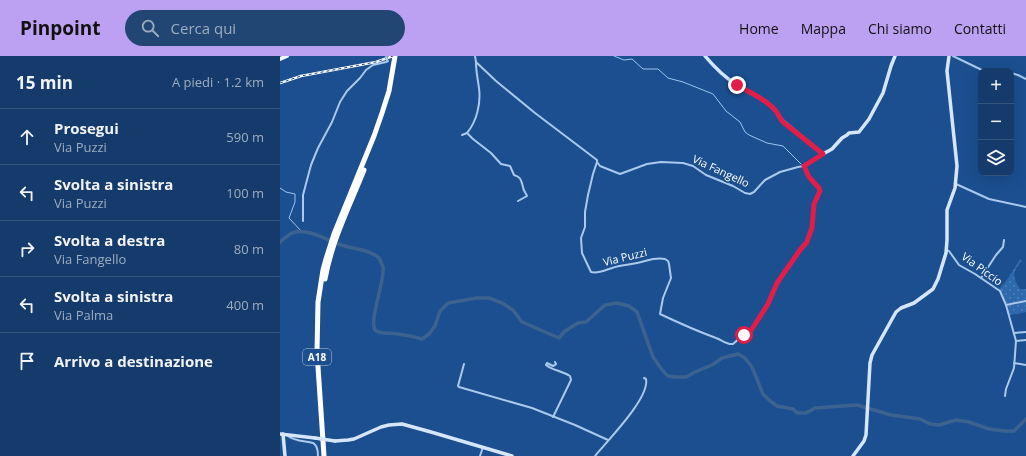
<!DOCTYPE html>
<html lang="it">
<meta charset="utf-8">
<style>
:root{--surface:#143b6b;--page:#214673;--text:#f1f3f6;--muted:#9dadc1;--line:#33557e;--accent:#bca0f2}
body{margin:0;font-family:"Open Sans",sans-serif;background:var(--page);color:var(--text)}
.controls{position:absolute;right:12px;top:12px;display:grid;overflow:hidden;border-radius:8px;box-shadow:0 4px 16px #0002}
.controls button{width:36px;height:36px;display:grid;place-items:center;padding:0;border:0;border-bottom:1px solid var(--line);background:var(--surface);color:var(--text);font:20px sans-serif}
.stop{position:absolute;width:12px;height:12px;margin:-9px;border:3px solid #e11d48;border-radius:50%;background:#fff}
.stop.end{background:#e11d48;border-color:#fff;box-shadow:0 1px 4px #0008}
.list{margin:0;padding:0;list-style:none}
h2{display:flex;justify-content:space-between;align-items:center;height:52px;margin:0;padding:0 16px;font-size:17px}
h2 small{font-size:13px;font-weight:400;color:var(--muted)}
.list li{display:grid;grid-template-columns:26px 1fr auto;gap:12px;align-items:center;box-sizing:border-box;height:56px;padding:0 16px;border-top:1px solid var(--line)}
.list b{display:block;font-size:15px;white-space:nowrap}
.list p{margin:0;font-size:13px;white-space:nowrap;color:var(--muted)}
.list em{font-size:13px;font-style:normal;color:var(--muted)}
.icon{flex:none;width:22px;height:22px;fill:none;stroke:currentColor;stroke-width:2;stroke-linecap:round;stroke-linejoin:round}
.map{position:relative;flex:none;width:746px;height:400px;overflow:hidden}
header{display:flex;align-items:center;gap:24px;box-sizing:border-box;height:56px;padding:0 20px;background:var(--accent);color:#111}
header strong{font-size:19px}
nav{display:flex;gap:22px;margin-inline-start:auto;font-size:14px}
.search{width:280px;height:36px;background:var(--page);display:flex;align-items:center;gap:10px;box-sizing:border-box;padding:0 14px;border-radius:22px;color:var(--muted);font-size:15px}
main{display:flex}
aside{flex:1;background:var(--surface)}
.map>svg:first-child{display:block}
.grass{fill:url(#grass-dots)}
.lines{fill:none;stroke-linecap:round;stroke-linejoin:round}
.stream{stroke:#9cc4f0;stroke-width:1}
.river{stroke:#3c6290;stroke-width:3.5}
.street{stroke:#a9c9ee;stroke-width:2}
.secondary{stroke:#d6e6fa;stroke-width:3.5}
.primary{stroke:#f0f6ff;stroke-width:4}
.highway{stroke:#fff;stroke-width:5}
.rail-casing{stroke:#fff;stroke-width:2.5}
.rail{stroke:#1b4f8f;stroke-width:1;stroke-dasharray:3;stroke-linecap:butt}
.street-bridge{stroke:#a9c9ee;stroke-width:2}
.secondary-bridge{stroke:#d6e6fa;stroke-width:3.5}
.route{stroke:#e11d48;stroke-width:5}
.labels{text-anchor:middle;stroke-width:3.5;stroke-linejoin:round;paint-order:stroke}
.shield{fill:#1b4f8f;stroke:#bbcadd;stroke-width:1}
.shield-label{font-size:10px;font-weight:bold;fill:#fff}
.street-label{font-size:11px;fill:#fff;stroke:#1b4f8f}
</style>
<header>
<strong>Pinpoint</strong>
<div class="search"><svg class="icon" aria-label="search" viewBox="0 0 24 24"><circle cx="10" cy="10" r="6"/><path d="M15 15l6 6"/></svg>Cerca qui</div>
<nav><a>Home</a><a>Mappa</a><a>Chi siamo</a><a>Contatti</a></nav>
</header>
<main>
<aside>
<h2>15 min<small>A piedi · 1.2 km</small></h2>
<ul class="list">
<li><svg class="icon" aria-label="ahead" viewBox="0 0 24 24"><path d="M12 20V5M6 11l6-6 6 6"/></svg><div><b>Prosegui</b><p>Via Puzzi</p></div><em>590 m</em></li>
<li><svg class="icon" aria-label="left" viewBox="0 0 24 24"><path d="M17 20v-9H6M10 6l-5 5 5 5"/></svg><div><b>Svolta a sinistra</b><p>Via Puzzi</p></div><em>100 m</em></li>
<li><svg class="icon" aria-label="right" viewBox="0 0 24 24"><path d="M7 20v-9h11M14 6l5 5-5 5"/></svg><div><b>Svolta a destra</b><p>Via Fangello</p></div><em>80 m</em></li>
<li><svg class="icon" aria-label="left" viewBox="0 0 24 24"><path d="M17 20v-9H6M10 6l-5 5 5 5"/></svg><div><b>Svolta a sinistra</b><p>Via Palma</p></div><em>400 m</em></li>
<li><svg class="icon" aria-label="arrive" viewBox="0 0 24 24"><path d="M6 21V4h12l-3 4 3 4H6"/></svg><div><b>Arrivo a destinazione</b></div></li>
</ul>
</aside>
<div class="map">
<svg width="746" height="400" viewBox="0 0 746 400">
<defs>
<pattern id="grass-dots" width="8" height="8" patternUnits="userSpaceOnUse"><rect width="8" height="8" fill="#2e69ad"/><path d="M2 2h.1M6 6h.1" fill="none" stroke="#4d80b9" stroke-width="1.8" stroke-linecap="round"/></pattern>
</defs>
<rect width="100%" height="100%" fill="#1b4f8f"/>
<!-- grass -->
<g class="grass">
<path d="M740,203l2,2c-10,11 -10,16 -2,28h6v12l-19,3 -2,-2h1v-2l-1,1 -3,-8 -3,-4 8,-9z"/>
<path d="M746,246v10l-16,3 -3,-9z"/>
</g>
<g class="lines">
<!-- stream -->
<g class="stream">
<path d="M334,0l10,4 8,-1 11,10h15l10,9 15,4 30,12 13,17 14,11 5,10 4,3 18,8 16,3 18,18"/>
<path d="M0,132l6,4 9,2v8l-6,16 13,14"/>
</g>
<!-- river -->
<path class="river" d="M0,186c4,-3 10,-9 15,-10 17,-3 34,10 50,14 10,3 26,4 34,12 1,2 3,6 4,9 2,14 -14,53 -8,63 2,2 5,2 8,3 15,0 25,2 39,6l7,-5 6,-8 5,-15 8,-8 29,-5h12l13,5 11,7 9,12 37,16 6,-7 13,-8 8,-1 19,-17 12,-2 12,3 8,6 16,45 10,14 5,5 7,1h11l9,-5 17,-7 10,-7 16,-4 7,4 7,9 11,27 6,6 8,6 16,3 4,4h9l9,-5 42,-3 34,10 29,4 10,5 9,1 17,-5 13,2 20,7 15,2h10l12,-12"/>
<!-- street -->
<g class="street">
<path d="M195,0l1,6 20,19 39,32 62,47v2l-4,12 -5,21 -3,17v15l-4,11 1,15 9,19c7,2 14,-2 21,-4 8,-3 17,-3 25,-5 10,-2 17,-6 28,-4l3,2 1,3 2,14 -8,20 -3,16c19,9 37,17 56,24 6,2 11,7 17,6l10,-9 9,-6 16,-26 9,-20 30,-41 5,-14 2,-24 6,-13 -1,-3 -10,-11 -5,-11"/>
<path d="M673,0l31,15"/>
<path d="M196,7c0,9 2,17 3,25 2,15 -2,33 -12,45l6,6 18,14 10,11 9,2 4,9c7,2 7,5 9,12 0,3 3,6 4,9l-9,5"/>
<path d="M731,17l7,2 8,4"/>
<path d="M182,79l5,-2"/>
<path d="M317,106l3,4 20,8 27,-10 14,-2 22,1 10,3 13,9 27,11 12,7 5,1 4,-2 11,-12 15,-8 18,-5 6,-1 19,-12"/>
<path d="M676,128l33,15 37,8"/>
<path d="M23,165v-26l8,-30 7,-17 14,-26 8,-20 7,-11 13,-13 6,-8 7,-5 13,-3 2,-1 -1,-1"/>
<path d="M666,194l3,1 10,14 16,9 25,17 6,14 10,36 -2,27 -8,21 -1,7"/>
<path d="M701,222l15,-23 7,-8 1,-7"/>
<path d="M726,249l20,-4"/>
<path d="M734,277l12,-1"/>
<path d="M736,285l10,-1"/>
<path d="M734,307l12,2"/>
<path d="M184,308l-6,22 1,1 73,21 43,17 33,15"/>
<path d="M273,361l18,-37 -1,-4c-8,-5 -18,-6 -24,-11l1,-2 6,3 2,-1 1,-1 -1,-2"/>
<path d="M8,380c6,5 17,5 25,7 4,2 5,9 5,13"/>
<path d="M200,400l3,-9"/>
<path d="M315,400c12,-15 55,-58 51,-77l-2,-1"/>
</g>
<!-- secondary -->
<g class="secondary">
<path d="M425,0c10,12 19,21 32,29 12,8 27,13 37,24 4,4 5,9 9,12l40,33 9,-5 10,-11 5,-3 2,-2 10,-1 10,-13 14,-26 8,-27 4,-10"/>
<path d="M0,378l35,4"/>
<path d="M3,378l2,22"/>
<path d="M55,385l13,-1 6,-1 27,-12 8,-2 13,-1 29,8 81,24"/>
<path d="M573,400l11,-15 2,-6 4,-72 2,-8 24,-43 5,-4 13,-5 19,-14 5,-10 8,-26 1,-13v-30l8,-22 2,-22 -10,-95 2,-15"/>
</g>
<!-- primary -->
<path class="primary" d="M0,3l7,-3"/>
<!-- highway -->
<g class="highway">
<path d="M45,223c7,-39 25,-74 39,-109"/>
<path d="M44,400l-7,-104 1,-50 5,-32 3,-11 8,-25 40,-98 8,-23 7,-22 6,-35"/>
</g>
<!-- rail casing -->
<g class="rail-casing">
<path id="rail" d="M0,27l21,-7 75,-14 17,-6"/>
</g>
<!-- rail -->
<use href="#rail" class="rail"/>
<!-- street-bridge -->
<path class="street-bridge" d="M106,1l1,3"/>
<!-- secondary-bridge -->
<path class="secondary-bridge" d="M35,382l20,3"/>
</g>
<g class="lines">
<!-- route -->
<path class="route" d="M457,29c12,7 27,13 37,24 4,3 5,9 9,13l40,32 -19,12 5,11 10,11 1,3 -6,13 -2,24 -3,8 -2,6 -7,8 -23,33 -9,21 -16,25 -8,6"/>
</g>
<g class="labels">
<!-- shield labels -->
<rect class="shield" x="23" y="293" width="28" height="16" rx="3"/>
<g class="shield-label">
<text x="37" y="305">A18</text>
</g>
<!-- street labels -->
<g class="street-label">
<text transform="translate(441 115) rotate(25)" y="4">Via Fangello</text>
<text transform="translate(345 201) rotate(-14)" y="4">Via Puzzi</text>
<text transform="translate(702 213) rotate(36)" y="4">Via Piccio</text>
</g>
</g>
</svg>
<div class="controls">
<button>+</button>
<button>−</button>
<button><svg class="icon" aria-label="layers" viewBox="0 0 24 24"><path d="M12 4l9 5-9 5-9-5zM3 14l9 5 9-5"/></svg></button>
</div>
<div class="stop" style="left:464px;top:279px"></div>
<div class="stop end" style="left:457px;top:29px"></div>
</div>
</main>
